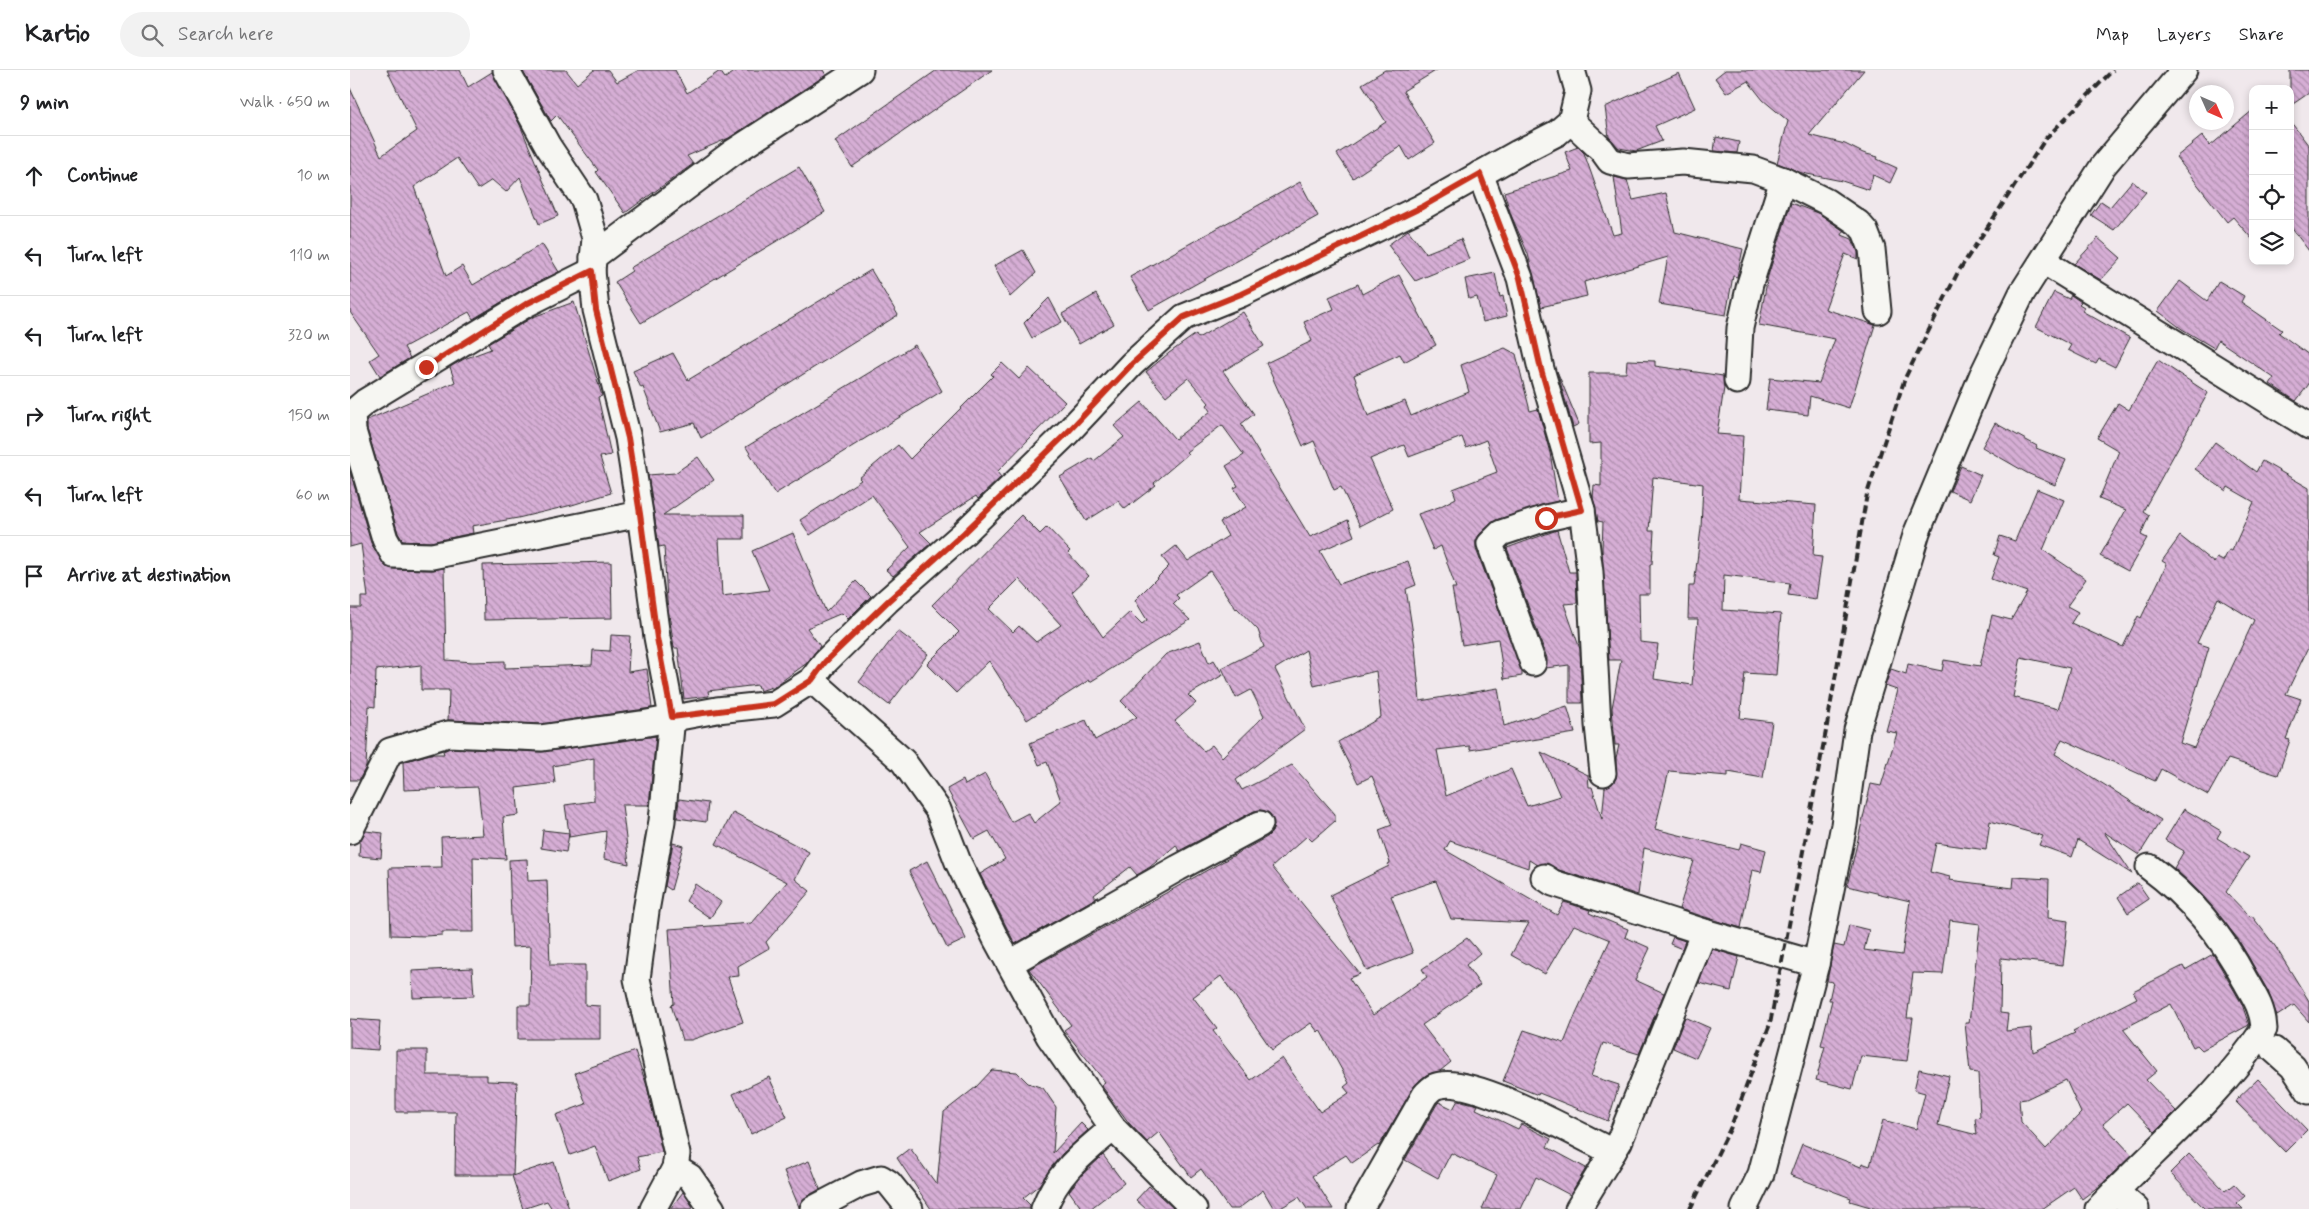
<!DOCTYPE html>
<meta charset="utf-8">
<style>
:root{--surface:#fff;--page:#f2f2f2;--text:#202124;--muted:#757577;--line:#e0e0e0}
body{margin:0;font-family:Mynerve,sans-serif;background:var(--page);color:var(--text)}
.controls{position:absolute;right:15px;top:15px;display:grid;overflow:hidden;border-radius:10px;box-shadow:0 2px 8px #0003}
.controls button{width:45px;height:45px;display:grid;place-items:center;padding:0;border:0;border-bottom:1px solid var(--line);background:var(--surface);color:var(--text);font:25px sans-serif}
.compass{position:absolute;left:1839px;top:15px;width:45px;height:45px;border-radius:50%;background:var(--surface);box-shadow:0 2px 8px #0003;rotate:135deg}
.stop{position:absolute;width:15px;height:15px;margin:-11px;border:4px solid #c8321e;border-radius:50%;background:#fff}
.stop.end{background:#c8321e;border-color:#fff;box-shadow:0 1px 5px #0008}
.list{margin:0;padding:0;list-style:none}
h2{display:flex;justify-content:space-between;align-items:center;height:65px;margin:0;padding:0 20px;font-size:21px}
h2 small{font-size:16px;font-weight:400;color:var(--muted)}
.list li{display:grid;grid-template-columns:32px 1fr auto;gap:15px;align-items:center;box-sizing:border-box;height:80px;padding:0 20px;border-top:1px solid var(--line)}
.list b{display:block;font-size:19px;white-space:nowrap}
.list em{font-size:16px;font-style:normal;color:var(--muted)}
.icon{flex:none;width:28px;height:28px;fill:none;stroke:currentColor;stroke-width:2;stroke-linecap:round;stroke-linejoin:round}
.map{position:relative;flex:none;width:1959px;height:1139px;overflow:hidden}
header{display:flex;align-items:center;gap:30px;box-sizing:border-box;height:70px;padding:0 25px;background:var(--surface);border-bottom:1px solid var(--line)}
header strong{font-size:24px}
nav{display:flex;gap:28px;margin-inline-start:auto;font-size:18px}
.search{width:350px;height:45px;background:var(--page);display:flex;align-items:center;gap:12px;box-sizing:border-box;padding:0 18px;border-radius:28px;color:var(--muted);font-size:19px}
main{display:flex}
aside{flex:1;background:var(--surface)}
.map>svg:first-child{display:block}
.building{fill:url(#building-back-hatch);stroke:#2b2b2b;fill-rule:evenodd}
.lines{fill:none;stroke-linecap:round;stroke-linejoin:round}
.minor-casing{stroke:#2b2b2b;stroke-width:29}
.minor{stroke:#f6f6f2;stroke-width:25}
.rail{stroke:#2b2b2b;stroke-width:4;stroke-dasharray:8 4;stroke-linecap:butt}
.route{stroke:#c8321e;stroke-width:6}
</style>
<header>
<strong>Kartio</strong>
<div class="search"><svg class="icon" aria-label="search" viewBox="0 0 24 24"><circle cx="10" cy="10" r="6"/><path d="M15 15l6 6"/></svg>Search here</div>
<nav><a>Map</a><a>Layers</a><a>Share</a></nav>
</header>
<main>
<aside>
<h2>9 min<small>Walk · 650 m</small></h2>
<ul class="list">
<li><svg class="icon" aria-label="ahead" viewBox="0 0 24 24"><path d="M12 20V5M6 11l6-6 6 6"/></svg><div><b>Continue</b></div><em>10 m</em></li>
<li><svg class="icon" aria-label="left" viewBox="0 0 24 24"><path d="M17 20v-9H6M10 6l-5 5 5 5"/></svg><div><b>Turn left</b></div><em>110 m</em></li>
<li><svg class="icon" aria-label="left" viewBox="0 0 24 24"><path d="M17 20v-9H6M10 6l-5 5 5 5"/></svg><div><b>Turn left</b></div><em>320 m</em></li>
<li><svg class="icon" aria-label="right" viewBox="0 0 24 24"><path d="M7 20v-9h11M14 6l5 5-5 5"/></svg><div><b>Turn right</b></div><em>150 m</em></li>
<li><svg class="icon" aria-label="left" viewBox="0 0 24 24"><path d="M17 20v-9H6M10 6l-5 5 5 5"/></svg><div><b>Turn left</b></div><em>60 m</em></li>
<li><svg class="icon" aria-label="arrive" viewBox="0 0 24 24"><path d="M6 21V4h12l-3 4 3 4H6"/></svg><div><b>Arrive at destination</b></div></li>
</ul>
</aside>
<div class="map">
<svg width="1959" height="1139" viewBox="0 0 1959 1139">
<defs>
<pattern id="building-back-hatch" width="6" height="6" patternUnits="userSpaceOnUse" patternTransform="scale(1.25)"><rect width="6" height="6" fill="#d6aed5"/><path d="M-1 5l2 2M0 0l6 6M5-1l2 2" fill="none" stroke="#ae8ead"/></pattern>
</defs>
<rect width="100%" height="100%" fill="#f0e8ec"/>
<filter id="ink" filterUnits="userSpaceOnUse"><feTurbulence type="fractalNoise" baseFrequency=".02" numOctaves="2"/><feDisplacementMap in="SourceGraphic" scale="10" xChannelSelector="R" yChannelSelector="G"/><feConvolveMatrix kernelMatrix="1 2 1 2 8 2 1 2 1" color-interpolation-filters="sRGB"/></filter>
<g filter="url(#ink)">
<!-- building -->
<g class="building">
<path d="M37,0h73l8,17 24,-15 28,53 38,91 -19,8 -19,-47 -14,15 -14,-12 -14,9 -21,-31 -43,29 32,89 16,-10 11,19 69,-41 17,28 -39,19 -47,28 -4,-7 -65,35 6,11 -30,18 -10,-16 9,-6 -29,-42v-224l31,68 36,-25z"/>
<path d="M172,0h44l11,14 17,-14h14l9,12 22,-12h36l12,23 33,-22 5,7 13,-8h85l3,5 -97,63 -42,18 6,8 -68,49 -29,-41 2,-2 -41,-55 -6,6z"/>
<path d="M587,0h55l-140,97 -17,-26z"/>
<path d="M1035,0h52l-34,21 32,52 -26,17 -8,-14 -48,32 -16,-24 49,-32 -24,-38z"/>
<path d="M1375,0h139l-55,65 36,9 18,9 15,4 -1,2 20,9 -7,15 -17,-8 -4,15 -27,-9 -40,-8 -25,-10 11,-42 -25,-21 -15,-19 -22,12 -11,-15z"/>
<path d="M1940,0h19v23l-19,13z"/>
<path d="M1329,3l16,35 -40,18 7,15 -26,10 -17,-3 -10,-11 -4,-30z"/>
<path d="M1903,40v130l-20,-23 -6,5 -51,-65 26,-21 8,10z"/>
<path d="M1940,51l19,25v105l-19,-25z"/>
<path d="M1366,67l23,5 -2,11 -23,-2z"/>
<path d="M1228,77l6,6 29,82 9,-2 -8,-56 13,3 6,20 33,-7 9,39 68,17 -6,28 -4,-1 -7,39 -67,-11 9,-47 -84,25 3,14 -46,11 -13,-53 -17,-39 -7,-23 68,-21 -7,-19z"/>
<path d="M449,97l26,45 -184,111 -26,-41 17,-11 -2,-3z"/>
<path d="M1782,111l14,11 -32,38 -23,-15 10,-14 9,6z"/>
<path d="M950,112l18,34 -169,94 -19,-33z"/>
<path d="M1441,133l29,11 24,17 -2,4 10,4 6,13v7l-13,-5 -20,55 50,16 -26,83 -39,-12 -2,19 -42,-5 4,-32 49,5 16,-44 -76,-14 9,-49z"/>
<path d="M1058,160l18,23 35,-14 8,20 -54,22 -27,-36z"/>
<path d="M1748,168l23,20 -20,22 -27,-16z"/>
<path d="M673,180l13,23 -26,24 -16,-31z"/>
<path d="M521,200l27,45 -197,123 -7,-15 -34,9 -17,-45 -2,1 -8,-17 40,-18 15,27z"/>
<path d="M1145,203l5,24 3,-1 4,20 -24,6 -6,-25 -8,2 -4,-20z"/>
<path d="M1049,205l37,70 -32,17 -4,-8 -46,21 14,41 37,-15 6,15 58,-24 -8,-27 44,-17 11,6 14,57 8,-2 12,44 8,48 -62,19 -16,14 -4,7v8l46,122v5l-18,3 -6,-40 -36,6 -10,-57h4l-15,-42 -8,4 -15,-36 21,-7 17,-9 -3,-9 44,-17 -11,-32 -20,8 -4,-11 -53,20 -5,-12 -34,14 23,50 -33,17 -19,-39 -7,3 -20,-49 -11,5 -37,-83 46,-22 -8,-19 30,-13 -5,-12 29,-13 4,10z"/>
<path d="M1830,211l27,20 12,-20 25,15 -3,6 41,28 -3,3 30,22v29l-13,17 -26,-17 4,-6 -56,-38 -4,8 -32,-19 -24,-18z"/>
<path d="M1704,222l15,7 2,-4 10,7 -2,2 5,3 -2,4 48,27 -15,29 -16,-8 -3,5 -28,-14 3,-5 -35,-18z"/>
<path d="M746,224l18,30 -35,20 -17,-30z"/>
<path d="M699,228l13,24 -30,16 -8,-15z"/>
<path d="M224,232l28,94 -4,1 13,58 -11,2 11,36 -39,12 -54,13 -46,8 1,7 -42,9 -28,-1 -5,-8 -31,-104v-9l88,-38 -5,-15 14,-8 27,-10 -3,-5 45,-27z"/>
<path d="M893,242l21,34 -41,25 31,43 -13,10 69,113 38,-17 6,16 -34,15 19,33 69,-23 8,24 -10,4 9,58 5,54 78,-13 6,38 63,-20 8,27 -105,17v-4l-33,4 9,46 65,-27 16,37 33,-10 -19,-44 47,23 1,12h3l10,32 3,-32 7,-3 4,-6v-20l3,-13h-4l-3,-37 9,-48h-12l-7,-111 1,-27 -5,-1 -5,-23 1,-13 7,1v-43l-12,1v-71h37l1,-13 28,1v5l68,10 1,12 -7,46 26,2 -4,63 77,6 -3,51 9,1 -6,42 -28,-4 2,-12 -66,-8 -1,35 58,4 -5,61 -31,-2 -5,45 32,4 -9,56 -35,-6v4l-59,-5 -14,58 84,21 2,-7 25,7 -5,22 -9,-2 -11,58 -62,-19 15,-48 -50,-13 -6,47 -79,-25 -14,-7 -8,2 -8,-5 -1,8 -78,-27 -5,9 112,65 7,-13 26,8 -1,3 39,16 -3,8 25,11 -15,32 29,13 -25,61 -36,-11 -12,33 28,9 -11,36 -69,-28 -1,2 -35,-14 21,-51 40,13 12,-30 34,-73 -36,-15 -29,49 -34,-19 18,-32 -78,-4 -15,-38 -45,15 22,57 -46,18 -37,-76 59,-29 -1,-2 2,-1 -11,-33 13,-5 -20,-49 -14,7 -20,-41 43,-25 -5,-46 -62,15 -8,-36 -31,19 30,60 -69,51 6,10 50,-25 43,49v7l-23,20 -5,-5 -35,31 88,107 -11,4 24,37 54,-38 -5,-8 45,-31 13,15 -14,12 14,20 -58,40 29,37 -11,9 -14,4 -11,10 -36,61 -1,-1 -26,18 -6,-8 -34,21 21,33h-26l-8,-12 -20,12h-5l-11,-19 -25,19h-9l-28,-40 -10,8 -32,-45 -12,10 -18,-19 -28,-38 4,-3 -41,-52 7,-5 -42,-56 238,-132 5,-5 2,-7 -2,-8 -5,-5 -7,-2 -6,1 -75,40 -3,-6 -26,22 -13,8 -7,-8 -36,28 2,3 -81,46 -35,-70 25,-15 -16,-28 -15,8 -27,-50 16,-9 2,5 20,-11 26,48 17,-9 6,10 27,-22 -14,-39 -8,3 -9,-22 56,-23 9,20 42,-23 -16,-16 45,-47 34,-13 9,22 5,-3 9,15 -35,20 8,8 -21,18 29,30 8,-6 10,12 42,-41 -13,-26 -15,8 -14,-30 42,-21 -6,-17 -21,-22 -1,1 -26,-38 -34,24 3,3 -6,6 17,16 -100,62 -1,-2 -62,40 -38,-59 -33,32 -29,-29 32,-32 -27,-27 89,-90 19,19 7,-7 23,24 -2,2 21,23 -17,16 31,45 27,-25 12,12 5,-4 -12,-20 34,-34 -7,-9 14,-11 12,15 40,-25 -8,-14 26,-15 -12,-19 4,-2 -12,-20 18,-11 -22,-30 -36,27 2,2 -34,29 2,2 -31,24 -7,-8 -32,20 -26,-44 32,-19 2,3 30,-24 -10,-11 28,-24 33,37 36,-28 -4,-6 2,-2 -21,-25 -22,18 -20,-24 23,-19 27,-19 2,4zM1303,407l50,7 -2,44 -7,58h-5l-1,33h10l-6,66 -38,-6 4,-35 -18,-2 -1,-48h11v-30h2l2,-33h-5zM669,509l42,46 -25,17 -17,-16 -6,6 -24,-23zM871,906l51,74 39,-27 7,9 2,-2 29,53 -5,4 5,6 -29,19 -38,-54 -31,22 -38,-49 4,-3 -24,-31z"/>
<path d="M565,275l27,46 -167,103 -29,-47z"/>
<path d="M1808,290l50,33 -65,118 6,4 -8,20 6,3 -19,33 -28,-15 26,-46 -27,-11 20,-48 -22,-13 21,-35 11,7z"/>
<path d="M652,293l17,16 10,-11 36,34 -68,70 4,5 -23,22 -2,-3 -56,36 11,11 -38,33 -7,-6 24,-23 -38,-52 -62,40 -10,-15 61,-40 -2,-2 39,-33 12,14 83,-83 -2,-2z"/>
<path d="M1207,301l22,53 -6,3z"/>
<path d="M1645,353l42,23 -1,2 30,12 -11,25 -28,-12 -45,-26z"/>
<path d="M1865,372l41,30 6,-11 47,27v158l-23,48 15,5 -15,40 4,1 -12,35 -50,-16 -20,36 -47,-26 -6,12 -93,-42 -7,15 106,66 -22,35 -35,-23 28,42 -54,-34 -6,17 -33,-12 4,-9 -53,-15 -4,29 -50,-7 -6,29 20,5 -1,3 64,8 1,-11 35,2 -1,39 20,3 -5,44 -62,-7 -1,55 8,1 -2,17 25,-3 2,24 42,-19 -2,-2 64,-33 -4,-7 50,-25 2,4 28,-16 29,50 7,21 -47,25 -5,-5 -4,2 -22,-43 -48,25 34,42 -11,9 30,31 -21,21 -28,-29 -24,21 29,31 -29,28 -21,16 -8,-12 -32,22h-165l-27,-8 1,-3 -61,-23 12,-31 59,23 1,-4 8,3 13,-46 33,9 9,-36 -11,-3 5,-21 30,7 -11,49 39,10 -2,-17 5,-1 -2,-44 -8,-1 -5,-49h4l11,-99 -30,-4 -7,54 -30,-1 -6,45h6l-6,43 -46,-5 -9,33 -36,-9 9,-34 -4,-1 11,-45h-3l4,-18 -6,-1 7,-36 10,2 5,-22 20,5 -5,20 38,5 8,-54 -63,-15 24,-102 10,2 16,-53 -11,-2 11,-41 -12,-4 6,-17 15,5 2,-10 34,7 2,-11 36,6 12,-51 19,5 16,-28 -36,-13 8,-22 -5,-2 6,-19 15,5 22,-52 27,11 -21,50 43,29 -19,27 11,6 -7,11 52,24 15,-31 3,2 26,-54 -5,-3 18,-25 34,27 3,-5 6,3 6,-11 3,1 22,-49 -26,-15 -2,4 -31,-22zM1868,528l36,22 -60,128 -14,-5 29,-96 -12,-4zM1671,587l49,11 -12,41 -45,-12zM1716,1010l15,33 -35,36 -25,-27 -2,-22 7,-1z"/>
<path d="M348,387l16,23 -51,35h81v24h-25l3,57 47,-6 -17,-39 41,-18 33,79 30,-31 15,15 -23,23 -6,-6 -35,15 13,18 -13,17 -32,23 -15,5 -2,-6 -50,6 1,5 -25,3 -6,-51h-4l-7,-47 -3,-55 -5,1 -11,-72 27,-2z"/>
<path d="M1611,396l20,9 -11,25 -20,-9z"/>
<path d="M0,401l21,72 15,24 8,2 38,1 12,-2 2,92 27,2 32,-1v7l87,-3 1,-15 17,1 1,-16 19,1 -2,36 19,-3 5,39 -112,16 -92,-4 1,-30h-28v-25l-45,5 -1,37 -6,-1 -3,61 -7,13h-9v-172h11v-11h7l-7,-53 -11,3z"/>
<path d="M1207,460l12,42h7l1,31 -13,1 16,45 2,54h-13v-38l-23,3 1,-10 -40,-110z"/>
<path d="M261,492l1,56 -128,2 -1,-55z"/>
<path d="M548,561l30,23 -39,51 -30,-23z"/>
<path d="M306,666l-7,69h-27l7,59 -25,-5 2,-28 -37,6v-3l-3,18 -25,-4 2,-18 26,3 -4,-28 29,-4v-43l-41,8 2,17 -39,5 3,27 -16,2 3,42 -33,-2 1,75h-32v3l-17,1 -34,-1 -2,-67 53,-1 -1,-30 42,-2 -5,-48 -74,3 -1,-28 27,-8h14l-1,-3 7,-3 93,4z"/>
<path d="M329,729l29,4 -2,19 -29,-4z"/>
<path d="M1834,739l37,22 -4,7 32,19 -23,35 24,25 2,-1 23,30 34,55v21l-15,-17 -17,11 -9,-25 -30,-52 -36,-44 -28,-27 10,-17 -19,-11z"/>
<path d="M383,742l76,40 -14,27 15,12 -44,51 3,6 -31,18 1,10 -11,1 15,45 -52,18h-9l-11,-35 3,-1 -5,-75 83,-6 35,-41 -71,-38z"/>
<path d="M16,761l17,2 -2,25 -22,-2 1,-16z"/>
<path d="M323,773l10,3 -12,44 -6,-4z"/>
<path d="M177,789l1,22 19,-1 3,85h35v40l15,1v33h-82v-34h12l1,-59 -19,1 -3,-87z"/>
<path d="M577,791l39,78 -19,9 -38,-77z"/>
<path d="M1788,813l11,16 -21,14 -10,-16z"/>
<path d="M345,814l26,18 -11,16 -24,-17z"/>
<path d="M1323,867l12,4 -3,8 -12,-5z"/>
<path d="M1362,879l27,8 -8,34 -32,-8z"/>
<path d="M122,898l2,28 -61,2 -1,-27z"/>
<path d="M1335,947l25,11 -14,30 -23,-10z"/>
<path d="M0,949l30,2 -2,29 -28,-2z"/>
<path d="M46,980h31v25h60v6l30,1 -4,93h-58l1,-63h-60z"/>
<path d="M285,981l12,35 15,66 -25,5 4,12 -33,12 -13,-35 -25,9 -14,-40 30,-11 -11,-31z"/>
<path d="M642,1000l25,2 11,11 15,5 13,19 -3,46 28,-30 7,7 -26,24 -23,31 -16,13 7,7v4h-99l-34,-51 13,-10 27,37 7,-73 32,-25z"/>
<path d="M419,1007l18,40 -36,17 -18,-40z"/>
<path d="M1908,1009l49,51 -22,22 -50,-51z"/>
<path d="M1108,1030l20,5 -2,4 42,20 3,-5 30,15 -4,8 39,21 -16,27 -34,-18 -15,32h-39l15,-34 -46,-22 -13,25 -33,-18 32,-56 2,-2 14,7z"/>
<path d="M1839,1084l36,37 9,-7 11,12 -8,7 6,6h-38l-35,-36z"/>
<path d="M753,1085l21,28 -34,26h-8l-13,-18 14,-17z"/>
<path d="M459,1091l11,28 -14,8 -7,10 -15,-36z"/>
<path d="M204,1092l15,47h-17l-5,-8 -24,8 -11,-33z"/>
<path d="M799,1116l22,20 3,3h-28l-10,-9z"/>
<path d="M333,1122l10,15 -1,2h-22z"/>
</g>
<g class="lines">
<!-- minor casing -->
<g class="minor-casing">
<g id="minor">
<path d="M156,0l42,76 36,54 11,38 -3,33 4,39 32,128 12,76 17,123 15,80 -10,104 -16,90 -9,68 40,175 -2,14 -22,41"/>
<path d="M1221,51l31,29 8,11 18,5 55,-4 70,7 30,11 44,22 31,21 7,8 7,18 6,62"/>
<path d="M1130,104l40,104 21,91 41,141 8,62 8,153 5,48"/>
<path d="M243,187l139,-104 128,-83"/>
<path d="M1693,191l266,165"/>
<path d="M242,201l-66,33 -161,98 -13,11 1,18 32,108 9,16 38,1 208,-42"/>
<path d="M1387,311l3,-53 10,-44 33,-104"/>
<path d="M1183,593l-43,-119 11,-11 45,-15 36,-8"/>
<path d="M462,610l91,81 35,49 20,52 38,77 53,97 64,92 81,81"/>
<path d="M0,761l40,-80 58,-17 93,4 101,-14 75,-14 57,-6 38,-24 13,-18 62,-61 77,-68 103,-100 65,-69 52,-47 57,-23 181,-87 96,-54 39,-20 14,-12 7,-30 -6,-21"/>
<path d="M1194,807l9,6 151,49 -85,210 -41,67"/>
<path d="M1354,862l112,32"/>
<path d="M660,893l168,-95 82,-44"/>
<path d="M1924,980l19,17 16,24"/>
<path d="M325,1098l15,9 22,32"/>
<path d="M1765,1121l21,18"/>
<path d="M463,1139l48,-25 20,-6 8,5 21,26"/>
<path d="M694,1139c13,-37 41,-57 69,-81"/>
<path d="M1010,1139l65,-114c5,-5 8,-9 16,-10 36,-7 136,50 172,67"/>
<path d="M1394,1139l17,-35 55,-210 28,-139 13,-95 60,-198 65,-156 40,-83 81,-127 81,-96"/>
<path d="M1748,1139c56,-59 121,-112 166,-180 -1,-20 -9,-32 -19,-49 -24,-46 -54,-82 -96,-113"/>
</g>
</g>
<!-- minor -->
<use href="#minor" class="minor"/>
<!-- rail -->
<path class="rail" d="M1340,1139l40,-80 40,-105 56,-293 41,-237 38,-116 53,-106 88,-134 67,-68"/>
</g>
</g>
<g class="lines" filter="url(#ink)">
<!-- route -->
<path class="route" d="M76,297l100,-63 66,-33 4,39 32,128 12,76 17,124 15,79 102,-13 38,-24 13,-18 63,-61 76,-68 103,-100 65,-69 52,-47 57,-23 181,-87 58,-33 40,104 21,91 41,141 -36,8"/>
</g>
</svg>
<div class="controls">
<button>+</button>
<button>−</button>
<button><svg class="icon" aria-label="locate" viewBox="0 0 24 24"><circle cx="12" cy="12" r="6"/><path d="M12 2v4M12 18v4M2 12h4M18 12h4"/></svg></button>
<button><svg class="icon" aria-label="layers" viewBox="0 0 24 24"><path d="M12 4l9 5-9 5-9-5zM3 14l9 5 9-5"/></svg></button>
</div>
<svg class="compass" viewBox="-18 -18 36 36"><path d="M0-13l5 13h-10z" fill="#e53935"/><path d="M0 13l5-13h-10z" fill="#757577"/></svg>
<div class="stop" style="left:1196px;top:448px"></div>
<div class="stop end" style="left:76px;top:297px"></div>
</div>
</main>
